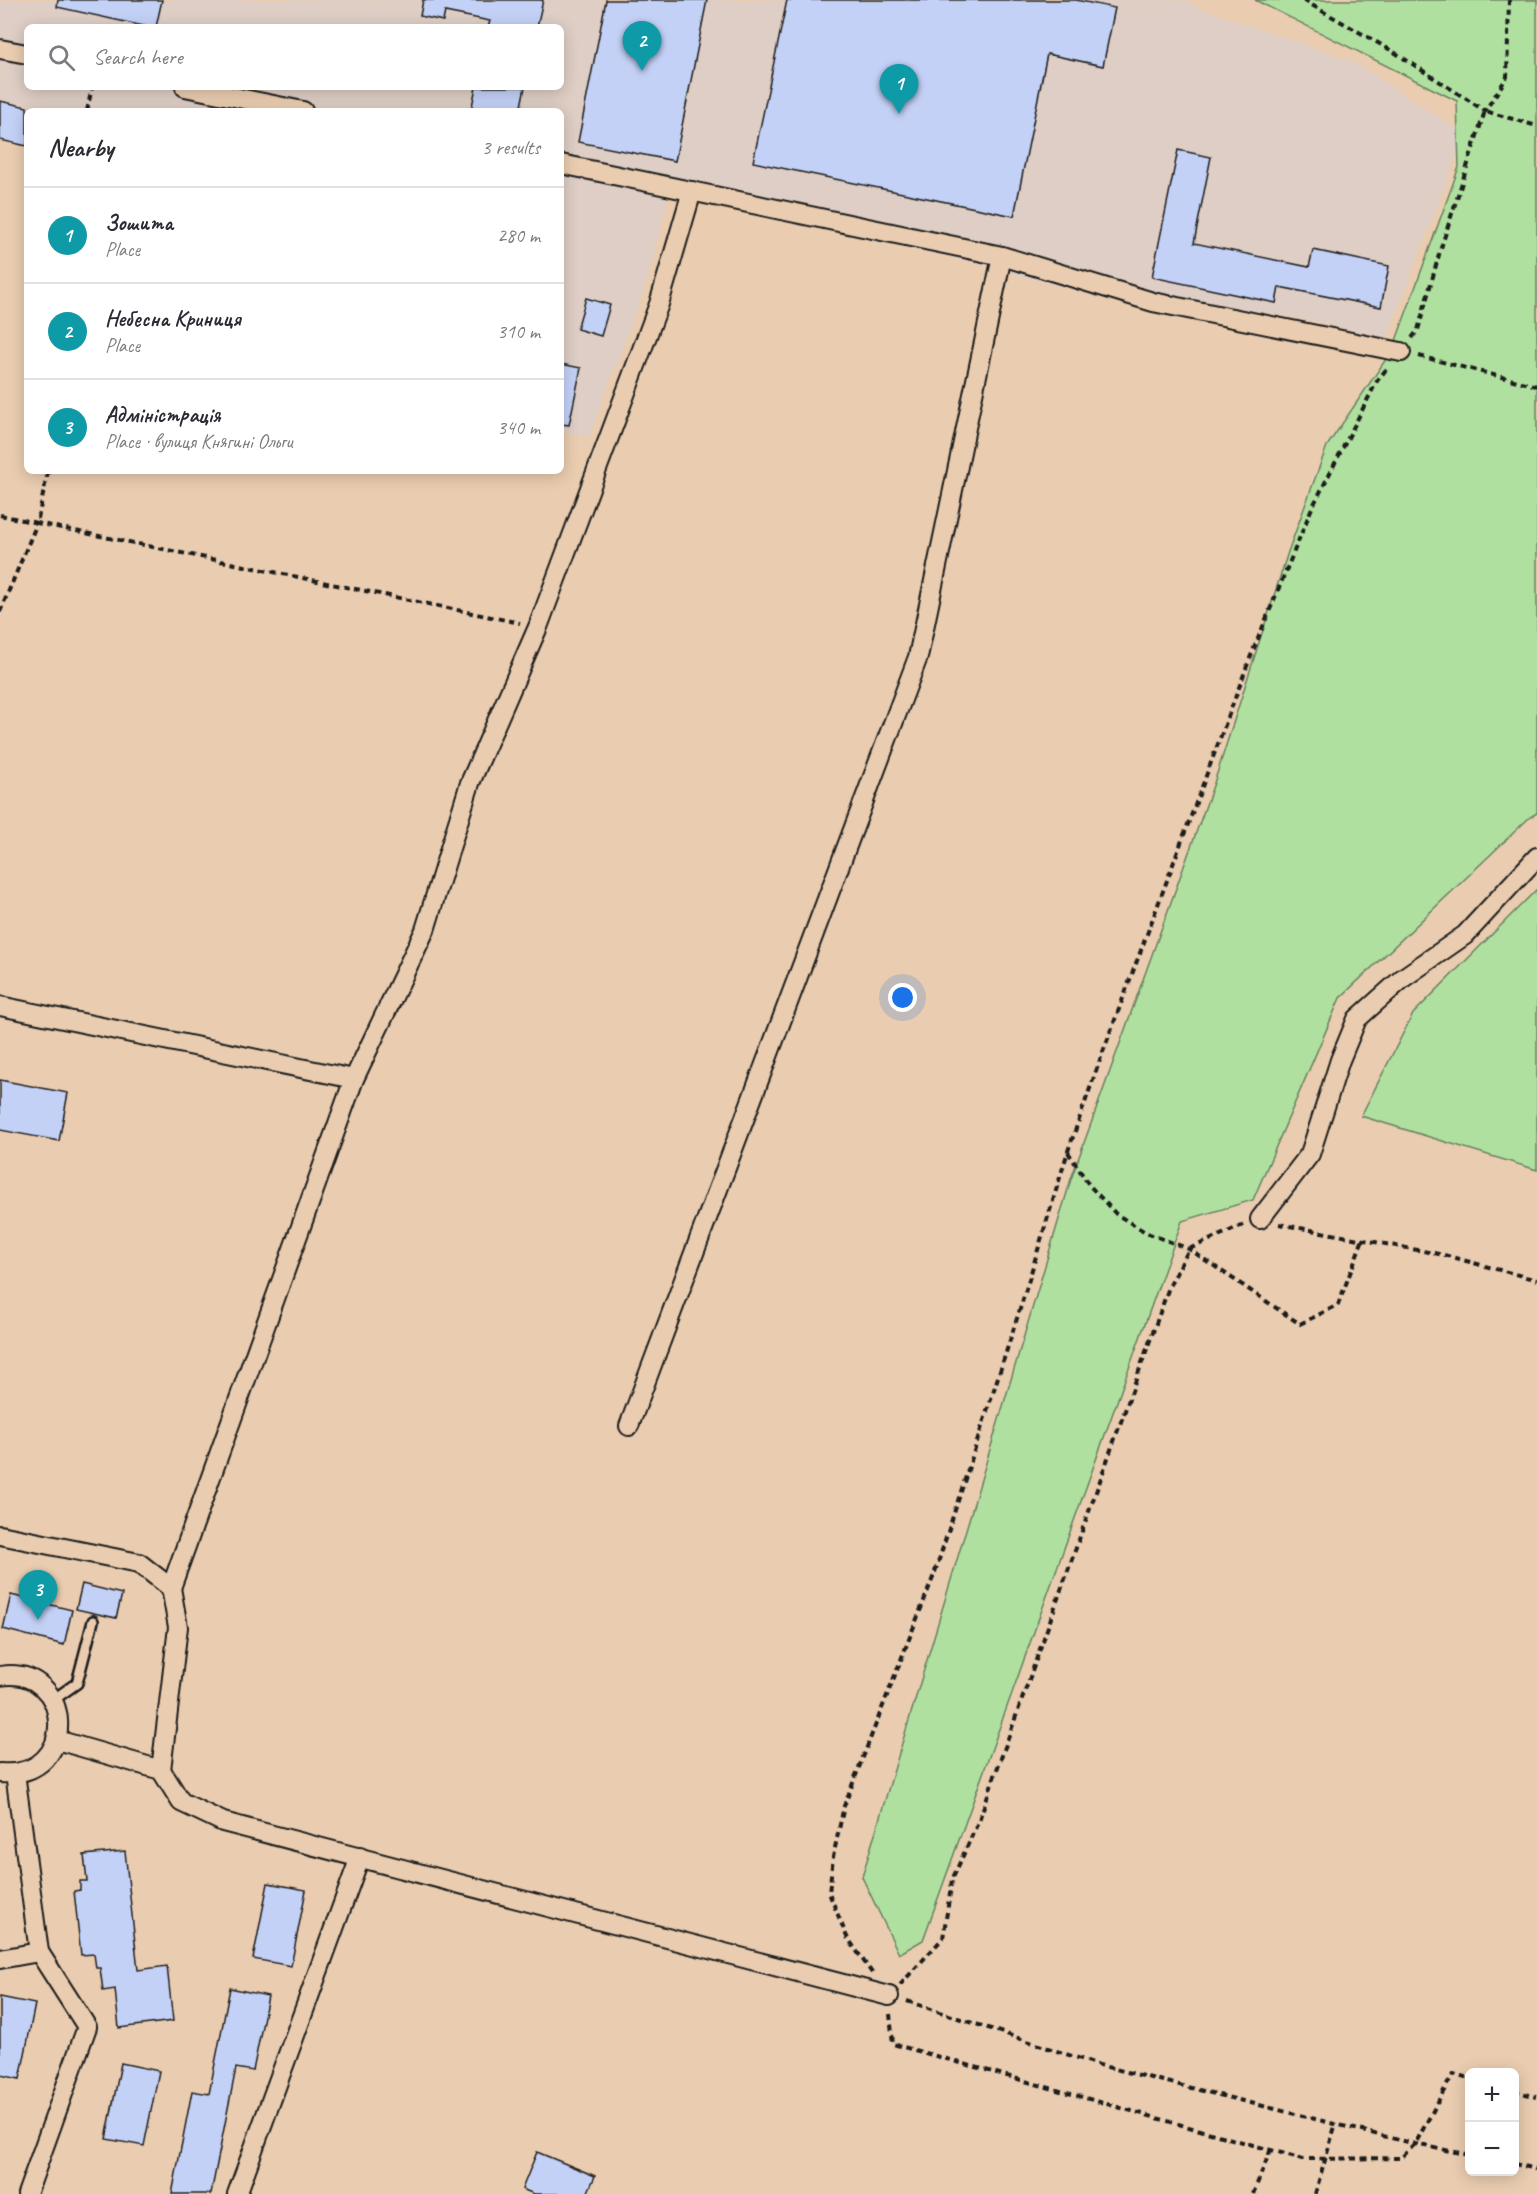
<!DOCTYPE html>
<meta charset="utf-8">
<style>
:root{--surface:#fff;--page:#f7f7f7;--text:#2b2b33;--muted:#7c7c81;--line:#e1e1e2;--accent:#b45309}
body{margin:0;font-family:Caveat,sans-serif;background:var(--page);color:var(--text)}
.controls{position:absolute;right:18px;bottom:18px;display:grid;overflow:hidden;border-radius:9px;box-shadow:0 3px 15px #0003}
.controls button{width:54px;height:54px;display:grid;place-items:center;padding:0;border:0;border-bottom:2px solid var(--line);background:var(--surface);color:var(--text);font:30px sans-serif}
.you{position:absolute;left:903px;top:998px;width:21px;height:21px;margin:-15px;border:4px solid #fff;border-radius:50%;background:#1a73e8;box-shadow:0 0 0 9px #1a73e833}
.badge{display:grid;place-items:center;width:39px;height:39px;border-radius:50%;background:var(--accent);color:#fff;font-size:20px;font-weight:700}
.pin{position:absolute;translate:-50% -50px;filter:drop-shadow(0 2px 3px #0008)}
.pin::after{content:'';position:absolute;top:32px;width:21px;height:18px;background:inherit;clip-path:polygon(0 0,100% 0,50% 100%)}
.list{margin:0;padding:0;list-style:none}
h2{display:flex;justify-content:space-between;align-items:center;height:78px;margin:0;padding:0 24px;font-size:26px}
h2 small{font-size:20px;font-weight:400;color:var(--muted)}
.list li{display:grid;grid-template-columns:39px 1fr auto;gap:18px;align-items:center;box-sizing:border-box;height:96px;padding:0 24px;border-top:2px solid var(--line)}
.list b{display:block;font-size:22px;white-space:nowrap}
.list p{margin:0;font-size:20px;white-space:nowrap;color:var(--muted)}
.list em{font-size:20px;font-style:normal;color:var(--muted)}
.icon{flex:none;width:33px;height:33px;fill:none;stroke:currentColor;stroke-width:2;stroke-linecap:round;stroke-linejoin:round}
.map{position:relative;flex:none;width:1537px;height:2194px;overflow:hidden}
.search{position:absolute;background:var(--surface);box-shadow:0 3px 15px #0003;left:24px;top:24px;width:540px;height:66px;display:flex;align-items:center;gap:15px;box-sizing:border-box;padding:0 21px;border-radius:9px;color:var(--muted);font-size:22px}
.panel{position:absolute;background:var(--surface);box-shadow:0 3px 15px #0003;left:24px;top:108px;width:540px;height:366px;border-radius:9px}
.map>svg:first-child{display:block}
.built{fill:#decec5;fill-rule:evenodd}
.green{fill:#b0e0a0;stroke:#667e5e;stroke-width:1.5}
.building{fill:#c3d1f7;stroke:#1c1c1c;stroke-width:1.5}
.lines{fill:none;stroke-linecap:round;stroke-linejoin:round}
.lane-casing{stroke:#1c1c1c;stroke-width:14}
.street-casing{stroke:#1c1c1c;stroke-width:22}
.path{stroke:#1c1c1c;stroke-width:4;stroke-dasharray:6 4.5;stroke-linecap:butt}
.lane{stroke:#eacdb0;stroke-width:9}
.street{stroke:#eacdb0;stroke-width:18}
</style>
<div class="map">
<svg width="1537" height="2194" viewBox="0 0 1537 2194">
<rect width="100%" height="100%" fill="#eacdb0"/>
<filter id="ink" filterUnits="userSpaceOnUse"><feTurbulence type="fractalNoise" baseFrequency=".0167" numOctaves="2"/><feDisplacementMap in="SourceGraphic" scale="12" xChannelSelector="R" yChannelSelector="G"/><feConvolveMatrix kernelMatrix="1 2 1 2 8 2 1 2 1" color-interpolation-filters="sRGB"/></filter>
<g filter="url(#ink)">
<!-- built -->
<path class="built" d="M0,0h1185l20,10 147,51 113,73 -78,204 -92,-20 -149,-26 -10,15 -169,-46 -299,-64 -20,81 -59,159 -28,-6v-320h-534v36l-27,-6zM27,27h534v60h-534z"/>
<!-- green -->
<g class="green">
<path d="M1255,0h282v813l-7,4 -190,181 -87,202 -71,21 -259,719 -24,14 -37,-77 209,-698 143,-396 74,-231 39,-106 66,-97 66,-182 -2,-66z"/>
<path d="M1537,889v281l-176,-54 52,-102z"/>
</g>
<!-- building -->
<g class="building">
<path d="M58,0h104l-6,27h-8l-91,-20z"/>
<path d="M423,0h120l-6,27h-49l2,-6 -45,-9 -2,9 -23,-5z"/>
<path d="M606,0h101l-32,161 -97,-19z"/>
<path d="M787,0h289l39,8 -12,58 -56,-12 -33,162 -261,-54z"/>
<path d="M476,87h49l-5,24h-49z"/>
<path d="M0,101l27,6v39l-27,-6z"/>
<path d="M1178,150l33,7 -17,86 115,24 4,-17 76,16 -8,41 -102,-20 -3,16 -124,-26z"/>
<path d="M586,298l24,7 -9,31 -24,-7z"/>
<path d="M561,364l20,4 -12,57 -8,-1z"/>
<path d="M0,1080l68,13 -9,48 -59,-11z"/>
<path d="M82,1584l40,10 -6,24 -40,-9z"/>
<path d="M11,1595l61,15 -8,35 -61,-16z"/>
<path d="M125,1851l13,119 29,-4 6,55 -54,7 -4,-39 -12,2 -3,-23h-4l-2,-14 -13,1 -7,-64 6,-1v-9h7l-3,-26z"/>
<path d="M268,1883l38,7 -15,76 -38,-7z"/>
<path d="M230,1988l38,8 -15,75 -17,-3 -25,126h-39l20,-103 17,3z"/>
<path d="M0,1997l35,7 -15,75 -20,-4z"/>
<path d="M121,2063l38,8 -15,75 -38,-7z"/>
<path d="M537,2152l58,24 -8,18h-53l-12,-5z"/>
</g>
<g class="lines">
<!-- lane casing -->
<g class="lane-casing">
<path id="lane" d="M53,1700l24,-17 16,-62"/>
</g>
<!-- street casing -->
<g class="street-casing">
<g id="street">
<path d="M0,49l27,5"/>
<path d="M185,87l118,24"/>
<path d="M561,164l441,92 151,46 248,50"/>
<path d="M0,1006l354,73"/>
<path d="M1260,1219l50,-65 30,-94 17,-41 46,-41 62,-43 72,-78"/>
<path d="M629,1426l289,-769 84,-401"/>
<path d="M0,1535l139,28 32,25 7,39 -17,143"/>
<path d="M171,1588l183,-509 71,-149 45,-147 68,-156 121,-323 33,-113"/>
<path d="M0,1676c74,-12 81,104 0,97"/>
<path d="M57,1740l104,30 20,32 42,20 666,174"/>
<path d="M15,1773l24,179 48,75 -60,167"/>
<path d="M0,1959l39,-7"/>
<path d="M237,2194l123,-337"/>
</g>
</g>
<!-- path -->
<g class="path">
<path d="M1303,0l91,52 91,59 22,-34 2,-77"/>
<path d="M87,111l5,-24"/>
<path d="M1412,338l6,-8 22,-79 45,-140 52,15"/>
<path d="M1419,356l118,30"/>
<path d="M0,515l37,8 11,-52"/>
<path d="M0,612l37,-89 483,100"/>
<path d="M1068,1152l21,33 27,29 31,19 42,16 111,75 38,-19 25,-66"/>
<path d="M1279,1224l165,31 93,25"/>
<path d="M872,1973l-25,-36 -18,-44 4,-36 11,-51 90,-231 86,-266 48,-158 32,-91 150,-402 61,-148 66,-129 11,-14"/>
<path d="M900,1985l43,-47 9,-58 27,-60 190,-533 20,-38 54,-24"/>
<path d="M907,2001l192,64 316,79 55,11"/>
<path d="M890,2014l3,30 410,115 98,-1 14,-14 38,-70 17,4"/>
<path d="M1514,2091l23,6"/>
<path d="M1514,2164l23,5"/>
<path d="M1253,2194l18,-45"/>
<path d="M1315,2194l21,-71"/>
</g>
<!-- lane -->
<use href="#lane" class="lane"/>
<!-- street -->
<use href="#street" class="street"/>
</g>
</g>
</svg>
<div class="controls">
<button>+</button>
<button>−</button>
</div>
<div class="you"></div>
<div class="pin badge" style="left:899px;top:114px;background:#0f9aa8">1</div>
<div class="pin badge" style="left:642px;top:71px;background:#0f9aa8">2</div>
<div class="pin badge" style="left:38px;top:1620px;background:#0f9aa8">3</div>
<div class="search"><svg class="icon" aria-label="search" viewBox="0 0 24 24"><circle cx="10" cy="10" r="6"/><path d="M15 15l6 6"/></svg>Search here</div>
<section class="panel">
<h2>Nearby<small>3 results</small></h2>
<ul class="list">
<li><span class="badge" style="background:#0f9aa8">1</span><div><b>Зошита</b><p>Place</p></div><em>280 m</em></li>
<li><span class="badge" style="background:#0f9aa8">2</span><div><b>Небесна Криниця</b><p>Place</p></div><em>310 m</em></li>
<li><span class="badge" style="background:#0f9aa8">3</span><div><b>Адміністрація</b><p>Place · вулиця Княгині Ольги</p></div><em>340 m</em></li>
</ul>
</section>
</div>
